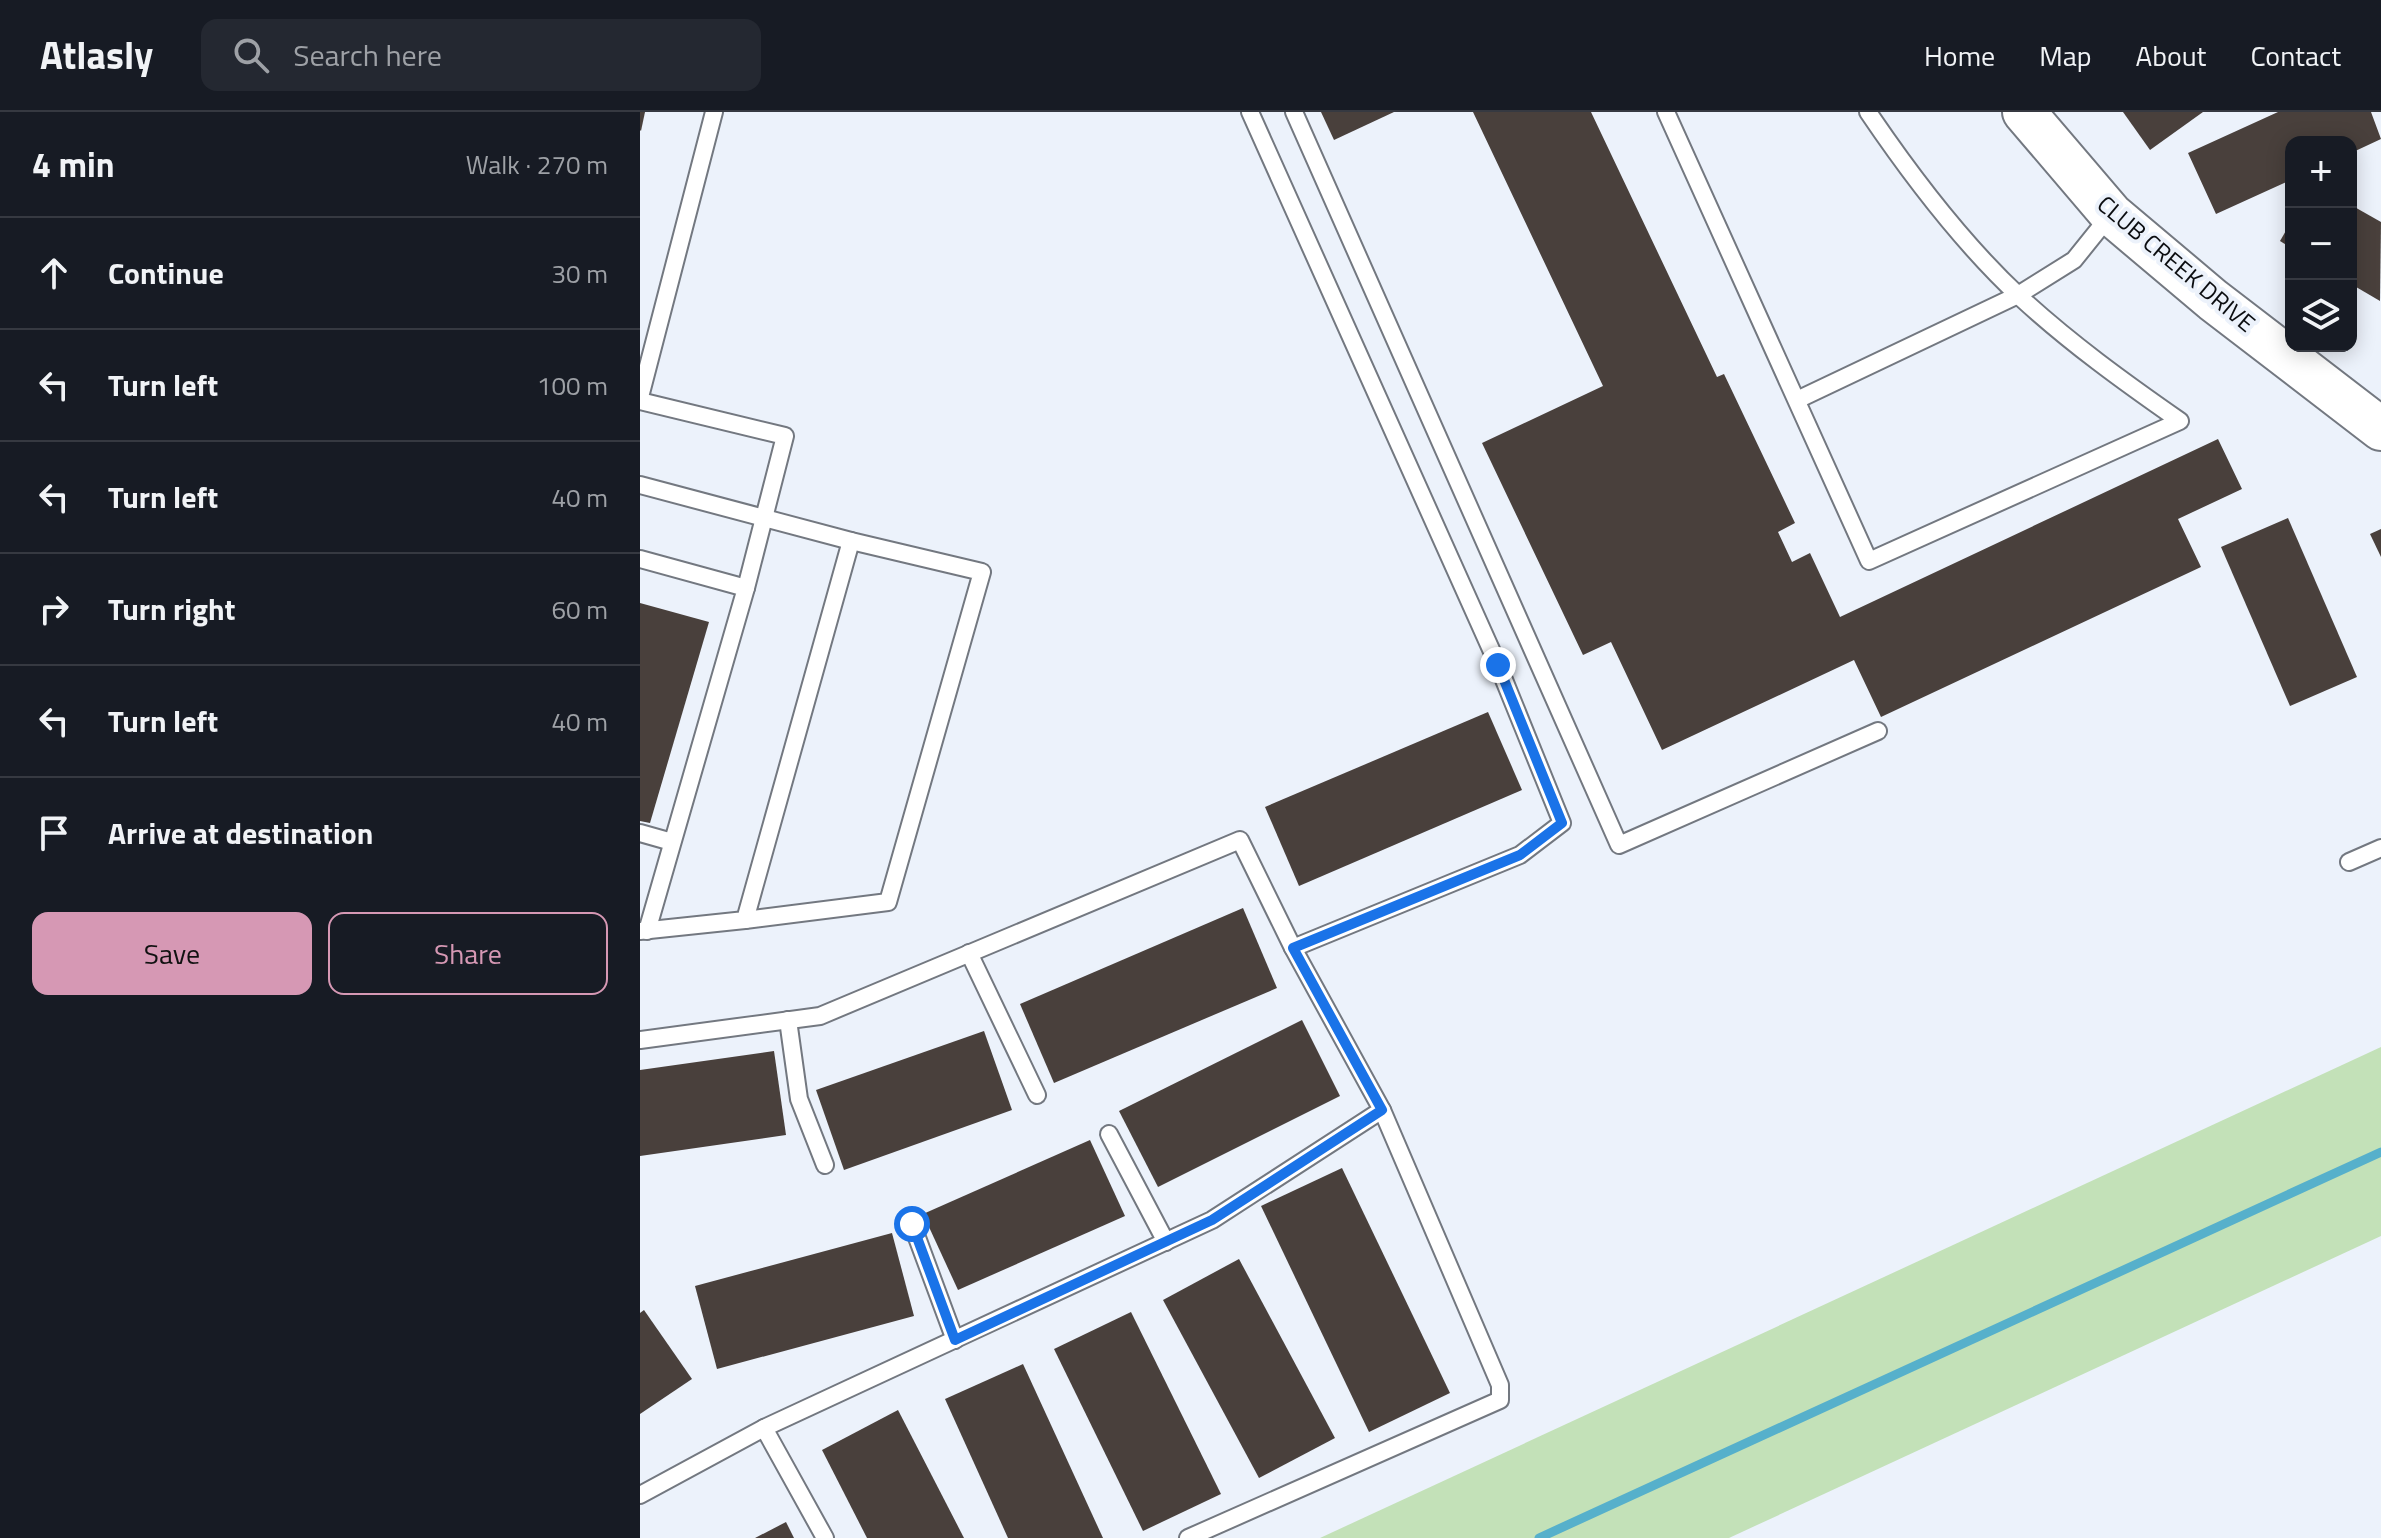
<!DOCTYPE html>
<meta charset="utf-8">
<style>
:root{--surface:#171b24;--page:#242831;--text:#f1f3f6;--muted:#9ea1a6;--line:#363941;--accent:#d698b4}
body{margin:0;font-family:"Titillium Web",sans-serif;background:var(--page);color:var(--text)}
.controls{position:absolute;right:24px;top:24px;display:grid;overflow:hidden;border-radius:16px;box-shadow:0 4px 20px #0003}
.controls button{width:72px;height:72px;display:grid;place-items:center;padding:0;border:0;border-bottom:2px solid var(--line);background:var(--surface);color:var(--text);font:40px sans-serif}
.stop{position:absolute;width:24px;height:24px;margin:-18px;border:6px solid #1a73e8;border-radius:50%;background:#fff}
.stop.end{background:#1a73e8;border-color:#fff;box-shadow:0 2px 8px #0008}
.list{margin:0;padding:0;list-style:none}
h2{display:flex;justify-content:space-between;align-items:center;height:104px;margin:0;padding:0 32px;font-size:34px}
h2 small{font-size:26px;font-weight:400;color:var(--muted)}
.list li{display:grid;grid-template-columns:52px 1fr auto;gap:24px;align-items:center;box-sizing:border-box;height:112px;padding:0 32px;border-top:2px solid var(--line)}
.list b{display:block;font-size:30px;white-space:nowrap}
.list em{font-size:26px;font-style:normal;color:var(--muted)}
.actions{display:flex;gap:16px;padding:24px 32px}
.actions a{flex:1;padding:18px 0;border:2px solid var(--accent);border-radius:16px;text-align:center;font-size:28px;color:var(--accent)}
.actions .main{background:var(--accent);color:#111}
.icon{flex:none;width:44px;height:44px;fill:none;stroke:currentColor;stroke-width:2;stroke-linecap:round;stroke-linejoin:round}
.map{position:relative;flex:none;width:1741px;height:1426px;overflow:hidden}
header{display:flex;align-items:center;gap:48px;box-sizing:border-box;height:112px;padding:0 40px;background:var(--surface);border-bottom:2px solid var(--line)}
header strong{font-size:38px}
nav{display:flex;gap:44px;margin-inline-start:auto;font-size:28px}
.search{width:560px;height:72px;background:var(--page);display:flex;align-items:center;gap:20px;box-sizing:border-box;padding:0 28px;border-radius:16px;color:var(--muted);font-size:30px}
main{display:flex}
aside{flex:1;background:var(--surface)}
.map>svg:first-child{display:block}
.green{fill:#c3e1b8}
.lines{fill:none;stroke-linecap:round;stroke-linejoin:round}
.stream{stroke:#56b0cb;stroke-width:9}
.building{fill:#49403c}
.lane-casing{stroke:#737880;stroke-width:20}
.secondary-casing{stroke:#737880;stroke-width:46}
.lane{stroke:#fff;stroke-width:16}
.secondary{stroke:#fff;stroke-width:42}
.route{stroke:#1a73e8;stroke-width:10}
.labels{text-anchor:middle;stroke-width:8;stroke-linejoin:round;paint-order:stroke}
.street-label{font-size:24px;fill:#0b0d10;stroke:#ecf2fb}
</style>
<header>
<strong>Atlasly</strong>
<div class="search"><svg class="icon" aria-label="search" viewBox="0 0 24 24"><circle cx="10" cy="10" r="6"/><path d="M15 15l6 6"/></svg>Search here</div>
<nav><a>Home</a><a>Map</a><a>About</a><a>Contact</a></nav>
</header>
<main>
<aside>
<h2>4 min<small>Walk · 270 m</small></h2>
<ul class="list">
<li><svg class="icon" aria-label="ahead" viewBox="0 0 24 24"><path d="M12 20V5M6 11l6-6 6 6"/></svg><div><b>Continue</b></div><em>30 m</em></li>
<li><svg class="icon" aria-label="left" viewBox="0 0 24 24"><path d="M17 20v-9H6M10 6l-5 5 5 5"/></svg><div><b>Turn left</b></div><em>100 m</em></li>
<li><svg class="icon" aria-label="left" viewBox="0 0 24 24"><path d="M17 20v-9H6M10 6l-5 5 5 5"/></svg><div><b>Turn left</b></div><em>40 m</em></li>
<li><svg class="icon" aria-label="right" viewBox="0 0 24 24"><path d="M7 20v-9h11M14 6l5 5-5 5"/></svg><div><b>Turn right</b></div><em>60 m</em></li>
<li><svg class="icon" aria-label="left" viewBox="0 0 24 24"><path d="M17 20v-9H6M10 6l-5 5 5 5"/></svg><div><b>Turn left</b></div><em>40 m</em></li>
<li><svg class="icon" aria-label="arrive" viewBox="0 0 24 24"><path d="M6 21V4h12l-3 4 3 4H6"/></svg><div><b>Arrive at destination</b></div></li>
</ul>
<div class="actions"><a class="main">Save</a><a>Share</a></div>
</aside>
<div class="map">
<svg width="1741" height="1426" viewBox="0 0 1741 1426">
<rect width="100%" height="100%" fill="#ecf2fb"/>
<!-- green -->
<path class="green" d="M1741,935v189l-652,302h-409z"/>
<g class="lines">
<!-- stream -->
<path class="stream" d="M899,1426l842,-386"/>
</g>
<!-- building -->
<g class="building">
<path d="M0,0h5l-4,19 -1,-1z"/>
<path d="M681,0h73l-60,28z"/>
<path d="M833,0h118l126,265 7,-3 71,149 -17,9 14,30 18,-9 30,64 378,-178 24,50 -64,30 23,48 -320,150 -27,-57 -192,90 -51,-108 -28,13 -101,-212 121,-57z"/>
<path d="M1483,0h80l-53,38z"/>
<path d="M1638,0h93l10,27 -30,14v-11h-60v38l-75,34 -28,-61z"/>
<path d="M1711,93l30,17 -1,79 -29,-17z"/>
<path d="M1651,110v26l-11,-7z"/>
<path d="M1648,406l69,159 -67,29 -69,-159z"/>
<path d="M1741,417v28l-11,-23z"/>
<path d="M0,491l69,19 -59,201 -10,-2z"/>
<path d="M848,600l34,78 -223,96 -34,-79z"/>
<path d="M603,796l34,80 -223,95 -34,-79z"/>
<path d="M662,908l38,76 -182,91 -39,-76z"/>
<path d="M344,919l28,79 -168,60 -28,-80z"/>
<path d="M134,939l12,84 -146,21v-86z"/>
<path d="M450,1028l35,76 -167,74 -35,-76z"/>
<path d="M702,1056l108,225 -81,39 -108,-226z"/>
<path d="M252,1121l22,83 -197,53 -22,-83z"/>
<path d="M599,1147l96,179 -76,40 -96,-178z"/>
<path d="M4,1198l48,69 -52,35v-101z"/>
<path d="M491,1200l90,182 -78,37 -89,-182z"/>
<path d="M383,1252l80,174h-95l-63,-139z"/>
<path d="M258,1298l66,128h-97l-45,-88z"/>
<path d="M146,1410l8,16h-39z"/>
</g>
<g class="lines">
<!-- lane casing -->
<g class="lane-casing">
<g id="lane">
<path d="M610,0l248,553 64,158 -42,32 -227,93"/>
<path d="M654,0l325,733 259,-114"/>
<path d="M1026,0l203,449 311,-140c-56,-39 -110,-78 -160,-124 -58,-54 -108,-120 -152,-185"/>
<path d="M0,285l74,-285"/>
<path d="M1157,288l221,-105 56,-35 37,-46"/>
<path d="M0,289l145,35 -39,152"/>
<path d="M0,373l211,56 -106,379 -105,11"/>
<path d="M0,447l106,29 -99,343"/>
<path d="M0,721l32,9"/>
<path d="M1709,750l32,-14"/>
<path d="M105,808l143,-18 94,-330 -131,-31"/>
<path d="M329,841l68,142"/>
<path d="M148,908l11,79 26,66"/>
<path d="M0,928l180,-24 420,-176 53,108 89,162 -170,110 -448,208 -124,67"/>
<path d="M469,1022l57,108"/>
<path d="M272,1112l43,116"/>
<path d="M124,1316l61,110"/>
<path d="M548,1426l312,-138v-15l-118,-275"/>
</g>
</g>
<!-- secondary casing -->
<g class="secondary-casing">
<path id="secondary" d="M1384,0l87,102 102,86 168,129"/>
</g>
<!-- lane -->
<use href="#lane" class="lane"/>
<!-- secondary -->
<use href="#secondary" class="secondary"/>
</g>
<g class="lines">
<!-- route -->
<path class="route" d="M272,1112l43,116 257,-120 170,-110 -89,-162 227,-93 42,-32 -64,-158"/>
</g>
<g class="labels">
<!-- street labels -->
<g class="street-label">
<text transform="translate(1536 152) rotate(40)" y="8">CLUB CREEK DRIVE</text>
</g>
</g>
</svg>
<div class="controls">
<button>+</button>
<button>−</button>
<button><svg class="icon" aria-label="layers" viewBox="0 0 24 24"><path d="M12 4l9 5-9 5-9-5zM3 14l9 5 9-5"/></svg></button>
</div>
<div class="stop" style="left:272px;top:1112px"></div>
<div class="stop end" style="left:858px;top:553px"></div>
</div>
</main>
